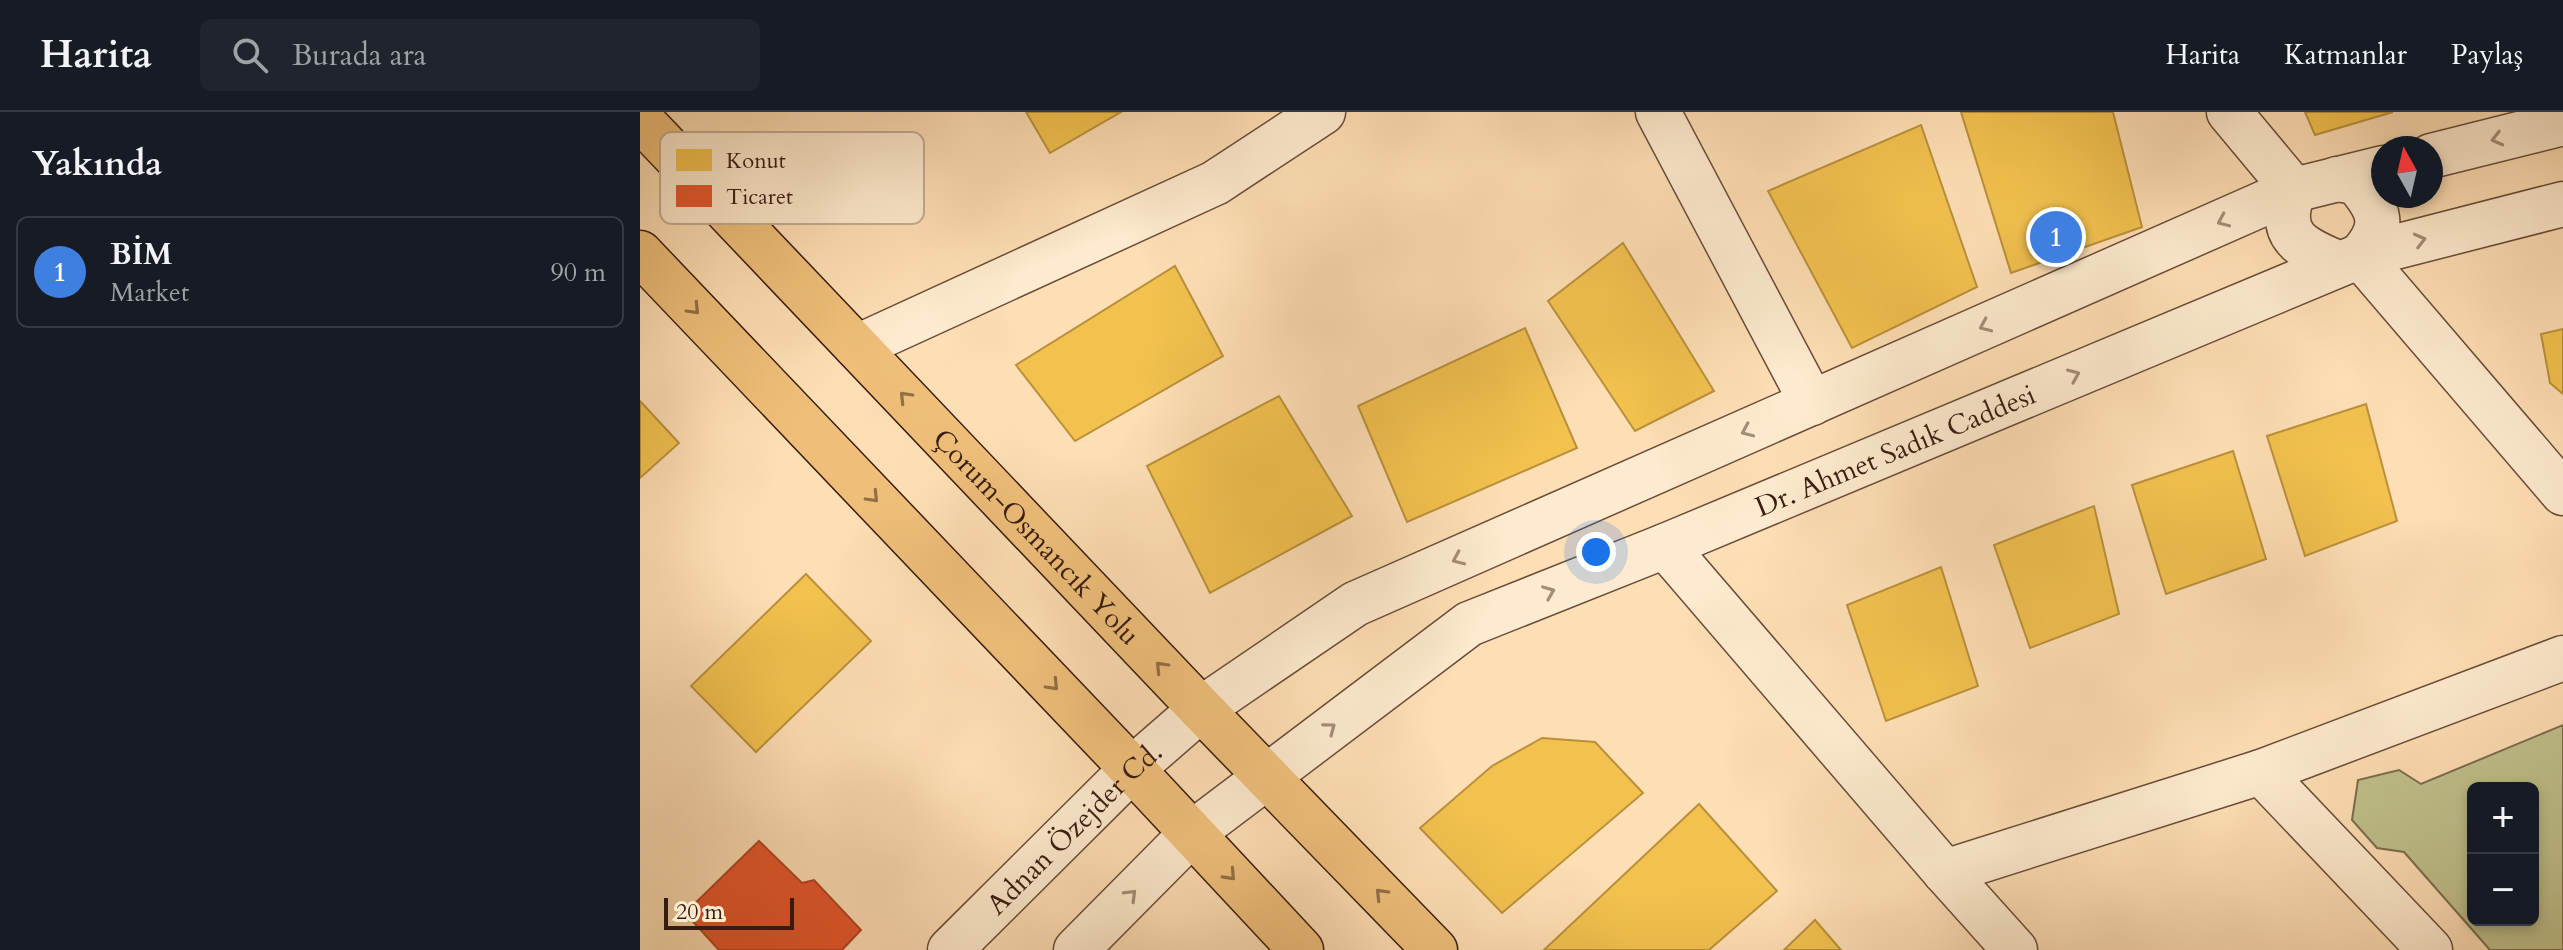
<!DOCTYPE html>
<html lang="tr">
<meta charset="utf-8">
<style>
:root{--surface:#171b24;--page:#20242c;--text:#f1f3f6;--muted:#9ea1a6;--line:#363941;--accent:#d93025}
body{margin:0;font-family:Cardo,serif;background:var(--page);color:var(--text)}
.controls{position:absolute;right:24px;bottom:24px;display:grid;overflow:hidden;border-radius:12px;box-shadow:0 4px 12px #0003}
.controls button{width:72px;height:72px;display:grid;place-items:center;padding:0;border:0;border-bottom:2px solid var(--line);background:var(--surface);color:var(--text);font:40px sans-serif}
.compass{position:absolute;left:1731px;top:24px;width:72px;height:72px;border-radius:50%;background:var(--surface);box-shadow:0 4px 12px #0003;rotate:352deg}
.scale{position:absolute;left:24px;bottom:20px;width:130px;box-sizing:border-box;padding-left:8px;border:4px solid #391c10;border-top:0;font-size:22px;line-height:28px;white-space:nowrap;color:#391c10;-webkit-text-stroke:6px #feeace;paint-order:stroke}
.you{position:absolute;left:956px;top:440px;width:28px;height:28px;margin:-20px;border:6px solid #fff;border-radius:50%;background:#1a73e8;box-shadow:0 0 0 12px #1a73e833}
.badge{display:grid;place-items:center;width:52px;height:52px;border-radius:50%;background:var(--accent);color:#fff;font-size:26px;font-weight:700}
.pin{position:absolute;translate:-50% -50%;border:4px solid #fff;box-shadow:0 2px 8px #0006}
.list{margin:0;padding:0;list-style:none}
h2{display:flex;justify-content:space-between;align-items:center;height:104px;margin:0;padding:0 32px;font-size:34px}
h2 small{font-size:26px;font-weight:400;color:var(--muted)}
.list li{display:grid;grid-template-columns:52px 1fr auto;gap:24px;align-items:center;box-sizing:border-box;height:112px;margin:0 16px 16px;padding:0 16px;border:2px solid var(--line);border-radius:12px}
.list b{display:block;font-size:30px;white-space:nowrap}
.list p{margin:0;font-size:26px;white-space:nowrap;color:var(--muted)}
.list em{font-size:26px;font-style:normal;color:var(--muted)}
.icon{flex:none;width:44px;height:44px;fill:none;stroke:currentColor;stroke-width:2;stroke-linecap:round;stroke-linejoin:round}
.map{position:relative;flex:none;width:1923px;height:838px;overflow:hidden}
header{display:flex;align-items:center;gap:48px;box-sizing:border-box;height:112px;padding:0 40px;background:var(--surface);border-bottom:2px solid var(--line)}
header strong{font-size:38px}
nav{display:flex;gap:44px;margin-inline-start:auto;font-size:28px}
.search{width:560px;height:72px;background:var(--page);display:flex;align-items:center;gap:20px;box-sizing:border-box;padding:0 28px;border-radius:12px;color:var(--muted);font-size:30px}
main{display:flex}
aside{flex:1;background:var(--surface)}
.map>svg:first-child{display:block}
.green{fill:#c0c18c;stroke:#7c6e4e;stroke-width:2;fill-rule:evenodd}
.homes{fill:#f2c14e;stroke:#ba903b;stroke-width:2}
.shops{fill:#e4572e;stroke:#b14525;stroke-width:2}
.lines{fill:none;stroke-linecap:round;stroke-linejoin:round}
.minor-casing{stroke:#6a4c39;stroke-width:47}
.highway-casing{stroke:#391c10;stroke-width:47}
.minor{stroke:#feeace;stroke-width:44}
.highway{stroke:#efbf7a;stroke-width:44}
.oneway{stroke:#a58d78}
.oneway2{stroke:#946e45}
.labels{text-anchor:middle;stroke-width:8;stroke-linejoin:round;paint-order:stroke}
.street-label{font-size:28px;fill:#391c10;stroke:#feeace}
.key{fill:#feeace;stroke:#c3ac95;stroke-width:2}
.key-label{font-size:22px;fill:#391c10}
</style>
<header>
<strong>Harita</strong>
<div class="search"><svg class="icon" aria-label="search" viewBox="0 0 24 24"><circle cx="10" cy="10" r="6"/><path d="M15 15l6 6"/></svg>Burada ara</div>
<nav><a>Harita</a><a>Katmanlar</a><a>Paylaş</a></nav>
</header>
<main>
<aside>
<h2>Yakında<small></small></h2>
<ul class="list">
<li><span class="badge" style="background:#3f7fe0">1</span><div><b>BİM</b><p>Market</p></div><em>90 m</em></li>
</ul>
</aside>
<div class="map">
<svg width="1923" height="838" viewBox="0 0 1923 838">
<rect width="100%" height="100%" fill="#fedeb4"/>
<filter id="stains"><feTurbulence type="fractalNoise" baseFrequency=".0025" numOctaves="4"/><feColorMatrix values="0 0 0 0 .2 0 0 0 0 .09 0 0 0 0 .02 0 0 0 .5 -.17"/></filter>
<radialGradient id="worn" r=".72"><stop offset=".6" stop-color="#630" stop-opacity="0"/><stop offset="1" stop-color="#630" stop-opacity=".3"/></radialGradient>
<!-- green -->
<path class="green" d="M1923,613v225h-73l-86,-98 -27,-4 -25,-28 6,-40 41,-10 22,14zM1833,676h60v132h-60z"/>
<!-- homes -->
<g class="homes">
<path d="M386,0h95l-71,41z"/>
<path d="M1321,0h152l29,115 -131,46z"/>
<path d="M1665,0h88l-78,23z"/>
<path d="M1281,13l56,162 -125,61 -84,-157z"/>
<path d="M983,131l91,148 -79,40 -87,-130z"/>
<path d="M535,154l48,90 -148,85 -59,-76z"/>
<path d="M885,216l52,120 -170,74 -49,-116z"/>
<path d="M1923,217v65l-13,-11 -9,-49z"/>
<path d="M639,284l73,120 -142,77 -63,-127z"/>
<path d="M0,289l39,42 -39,35z"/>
<path d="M1726,292l31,117 -92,35 -38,-120z"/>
<path d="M1593,339l33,108 -100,35 -34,-109z"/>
<path d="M1454,394l25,108 -89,34 -36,-103z"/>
<path d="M1301,455l37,119 -92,35 -39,-116z"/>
<path d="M166,462l65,67 -115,111 -65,-66z"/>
<path d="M902,626l53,4 48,51 -141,120 -82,-85 72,-62z"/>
<path d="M1059,692l78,87 -68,59h-165z"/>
<path d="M1175,808l26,30h-57z"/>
</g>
<!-- shops -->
<path class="shops" d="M119,729l43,42 12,-3 47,50 -19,20h-123l-34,-37z"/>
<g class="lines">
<!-- minor casing -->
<g class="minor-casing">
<g id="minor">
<path d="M1018,0l154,291"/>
<path d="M1589,0l65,78"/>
<path d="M1791,44l132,-33"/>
<path d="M1697,67l19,3c24,28 31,44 4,74l203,237"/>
<path d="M1654,78c-19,47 8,58 46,74"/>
<path d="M217,235l358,-164 108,-71"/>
<path d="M1025,434l280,326 70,78"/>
<path d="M1621,660l169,178"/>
<path d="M1305,760l316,-100 302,-114"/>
<path id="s1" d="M310,838l182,-181 69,-60 154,-105 939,-414 89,-22"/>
<path id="s2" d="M436,838l115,-116 278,-210 196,-78 695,-290 203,-52"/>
</g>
</g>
<!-- highway casing -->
<g class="highway-casing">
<g id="highway">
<path id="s3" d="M0,7l561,590 234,241"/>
<path d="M0,141l492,516 169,181"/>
</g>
</g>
<!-- minor -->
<use href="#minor" class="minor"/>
<!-- highway -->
<use href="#highway" class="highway"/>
</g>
<!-- one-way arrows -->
<defs><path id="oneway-chevron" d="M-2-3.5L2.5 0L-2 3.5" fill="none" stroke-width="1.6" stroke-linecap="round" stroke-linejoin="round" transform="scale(2)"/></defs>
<g class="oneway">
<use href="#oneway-chevron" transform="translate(1857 27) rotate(166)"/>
<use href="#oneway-chevron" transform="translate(1583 109) rotate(156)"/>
<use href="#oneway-chevron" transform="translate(1780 128) rotate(-14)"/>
<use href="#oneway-chevron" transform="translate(1345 214) rotate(156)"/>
<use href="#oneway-chevron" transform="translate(1434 263) rotate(-23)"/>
<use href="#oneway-chevron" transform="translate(1107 319) rotate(156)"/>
<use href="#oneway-chevron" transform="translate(818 447) rotate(156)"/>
<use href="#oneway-chevron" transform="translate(909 480) rotate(-22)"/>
<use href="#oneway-chevron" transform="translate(690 616) rotate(-37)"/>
<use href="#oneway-chevron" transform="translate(491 783) rotate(-45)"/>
</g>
<g class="oneway2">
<use href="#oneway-chevron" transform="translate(54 197) rotate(46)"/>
<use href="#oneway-chevron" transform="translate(265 285) rotate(-134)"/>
<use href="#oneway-chevron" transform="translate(233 385) rotate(46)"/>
<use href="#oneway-chevron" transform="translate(521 555) rotate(-134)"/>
<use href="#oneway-chevron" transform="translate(413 573) rotate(46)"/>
<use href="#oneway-chevron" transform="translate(590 763) rotate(47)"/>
<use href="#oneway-chevron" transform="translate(741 782) rotate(-134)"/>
</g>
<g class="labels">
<!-- street labels -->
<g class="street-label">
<text dy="10" stroke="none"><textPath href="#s2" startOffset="972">Dr. Ahmet Sadık Caddesi</textPath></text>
<text dy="10" stroke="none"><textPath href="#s3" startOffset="576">Çorum-Osmancık Yolu</textPath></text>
<text dy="10" stroke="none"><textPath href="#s1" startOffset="174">Adnan Özejder Cd.</textPath></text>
</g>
</g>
<!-- legend -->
<rect x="20" y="20" width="264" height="92" rx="12" class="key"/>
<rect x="36" y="37" width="36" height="22" fill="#f2c14e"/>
<rect x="36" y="73" width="36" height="22" fill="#e4572e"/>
<g class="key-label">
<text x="86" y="56">Konut</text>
<text x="86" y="92">Ticaret</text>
</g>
<rect width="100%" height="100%" filter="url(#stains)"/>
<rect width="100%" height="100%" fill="url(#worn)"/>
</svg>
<div class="controls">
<button>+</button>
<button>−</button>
</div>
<svg class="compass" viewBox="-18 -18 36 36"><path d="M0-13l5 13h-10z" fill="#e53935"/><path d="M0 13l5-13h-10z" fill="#9ea1a6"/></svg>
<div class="scale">20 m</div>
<div class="you"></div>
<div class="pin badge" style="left:1416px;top:125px;background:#3f7fe0">1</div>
</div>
</main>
